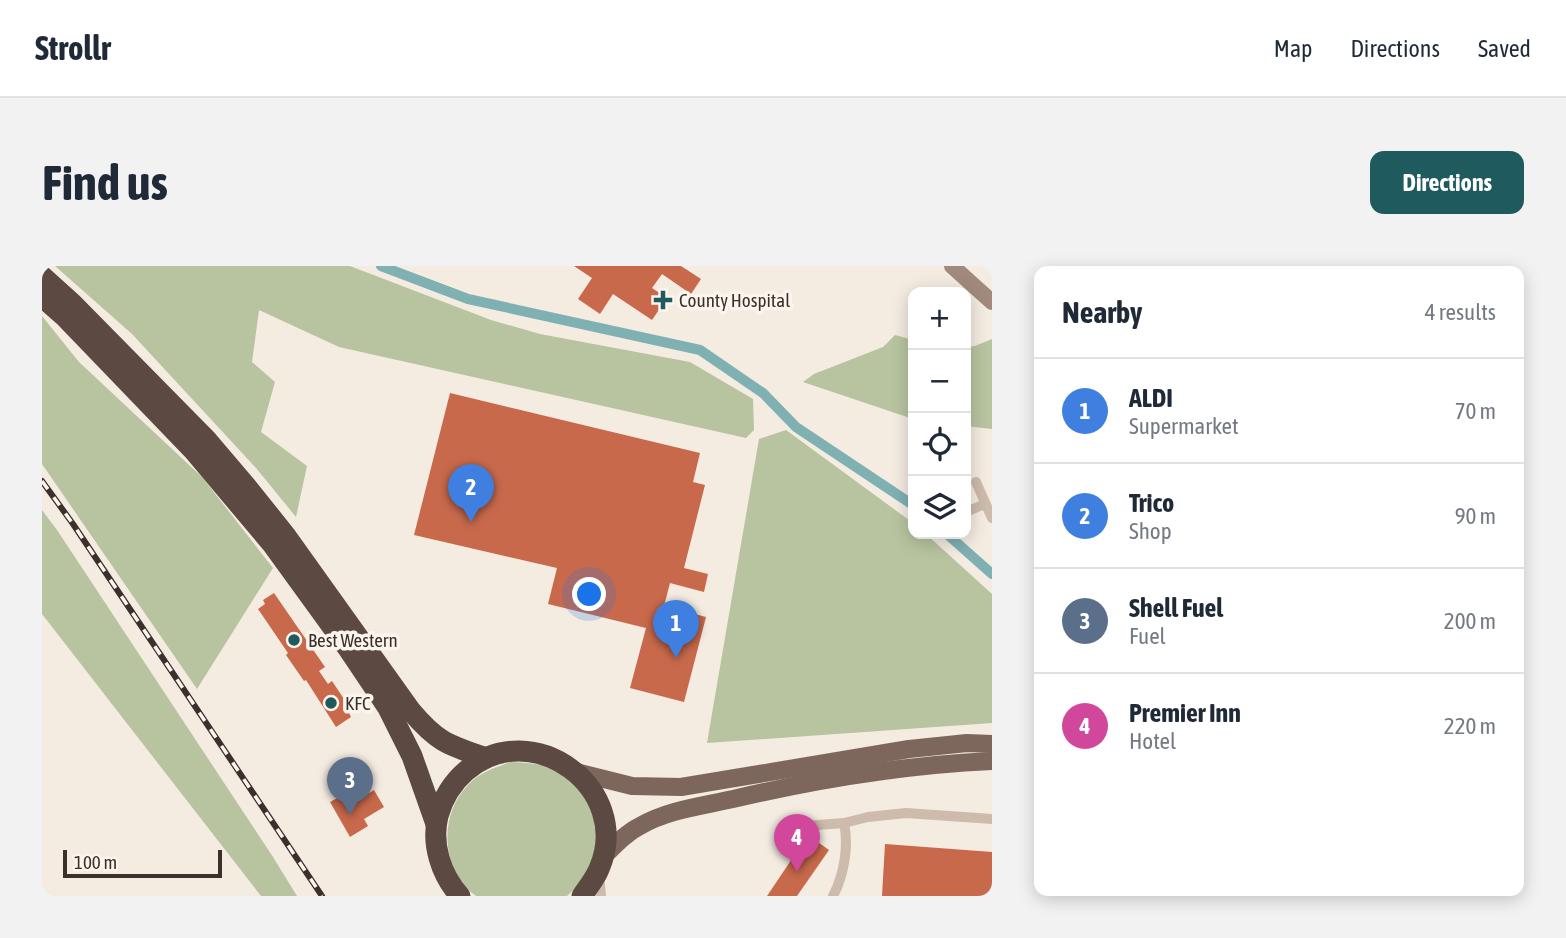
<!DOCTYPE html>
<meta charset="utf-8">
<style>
:root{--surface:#fff;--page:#f2f2f3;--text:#1f2937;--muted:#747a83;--line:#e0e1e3;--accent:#1f5a5e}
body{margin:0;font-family:"Asap Condensed",sans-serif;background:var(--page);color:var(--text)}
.controls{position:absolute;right:21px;top:21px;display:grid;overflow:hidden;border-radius:14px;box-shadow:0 4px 18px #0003}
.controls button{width:63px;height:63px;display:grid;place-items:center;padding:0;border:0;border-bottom:2px solid var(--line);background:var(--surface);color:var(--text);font:35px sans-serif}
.scale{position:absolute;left:21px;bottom:18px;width:159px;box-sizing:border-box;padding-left:7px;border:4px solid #3b302b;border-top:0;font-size:19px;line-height:24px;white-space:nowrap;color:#3b302b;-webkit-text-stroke:5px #fbf5ee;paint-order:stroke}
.you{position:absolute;left:548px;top:329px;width:24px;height:24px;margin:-18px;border:5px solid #fff;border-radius:50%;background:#1a73e8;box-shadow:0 0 0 10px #1a73e833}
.badge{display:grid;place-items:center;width:46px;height:46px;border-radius:50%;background:var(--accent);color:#fff;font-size:23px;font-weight:700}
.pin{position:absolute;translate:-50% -58px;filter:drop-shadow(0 2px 4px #0008)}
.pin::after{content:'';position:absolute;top:37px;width:24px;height:21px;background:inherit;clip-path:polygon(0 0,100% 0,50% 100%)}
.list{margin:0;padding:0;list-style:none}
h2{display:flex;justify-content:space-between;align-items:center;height:91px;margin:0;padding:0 28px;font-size:30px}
h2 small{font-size:23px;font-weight:400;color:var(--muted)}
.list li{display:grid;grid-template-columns:46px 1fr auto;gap:21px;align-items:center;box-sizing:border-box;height:105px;padding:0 28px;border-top:2px solid var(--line)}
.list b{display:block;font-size:26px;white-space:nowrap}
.list p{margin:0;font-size:23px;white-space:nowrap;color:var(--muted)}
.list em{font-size:23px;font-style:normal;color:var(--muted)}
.icon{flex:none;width:38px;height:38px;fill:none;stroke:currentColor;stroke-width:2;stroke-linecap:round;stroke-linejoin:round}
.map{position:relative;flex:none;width:950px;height:630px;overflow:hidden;border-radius:14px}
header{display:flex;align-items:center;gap:42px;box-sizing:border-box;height:98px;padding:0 35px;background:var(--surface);border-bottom:2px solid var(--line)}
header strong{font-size:33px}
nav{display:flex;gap:38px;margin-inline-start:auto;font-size:24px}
.intro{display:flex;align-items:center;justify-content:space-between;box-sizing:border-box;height:168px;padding:0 42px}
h1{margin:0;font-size:49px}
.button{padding:18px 32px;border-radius:14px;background:var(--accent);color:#fff;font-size:24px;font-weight:700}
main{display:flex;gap:42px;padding:0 42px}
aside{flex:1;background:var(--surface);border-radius:14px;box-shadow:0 4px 18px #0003}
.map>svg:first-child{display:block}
.green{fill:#b8c4a0}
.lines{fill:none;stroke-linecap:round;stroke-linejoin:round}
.canal{stroke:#7fb0b2;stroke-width:10}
.building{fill:#c8694b}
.street{stroke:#cdbbac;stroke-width:10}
.secondary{stroke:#a18a7d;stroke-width:16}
.primary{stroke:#7d675c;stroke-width:18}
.highway{stroke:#5c4a42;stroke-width:21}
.rail-casing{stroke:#3b302b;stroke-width:6}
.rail{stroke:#fbf5ee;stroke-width:3.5;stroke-dasharray:10;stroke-linecap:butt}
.poi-dot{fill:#1f5a5e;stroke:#fbf5ee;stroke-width:2.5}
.labels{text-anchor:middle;stroke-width:7;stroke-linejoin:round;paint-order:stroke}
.poi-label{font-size:19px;fill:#3b302b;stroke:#fbf5ee;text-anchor:start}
</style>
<header>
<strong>Strollr</strong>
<nav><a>Map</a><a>Directions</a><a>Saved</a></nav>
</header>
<div class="intro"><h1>Find us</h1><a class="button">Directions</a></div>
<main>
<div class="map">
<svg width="950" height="630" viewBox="0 0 950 630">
<rect width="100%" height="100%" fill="#f4ebe1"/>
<!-- green -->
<g class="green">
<path d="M13,0h295l141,54 49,14 150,28 63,37 1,31 -8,8 -407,-91 -80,-37 -7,52 23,20 -14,50 46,34 -11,51 -40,-49 -124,-134z"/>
<path d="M0,50l37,46 123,115 71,91 -76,121 -155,-225z"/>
<path d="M853,69l18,5v79l-110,-37 11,-8 69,-27z"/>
<path d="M950,73v90l-26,-3v-79l9,-1z"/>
<path d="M744,164l127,93v11h13l66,60v129l-285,20 52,-304z"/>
<path d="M0,244l15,20 216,327 24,39h-36l-219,-282z"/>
<path d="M469,496c17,1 32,1 48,9 30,16 46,58 34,90 -5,15 -15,25 -26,35h-91c-35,-25 -38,-81 -8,-111 12,-13 27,-17 43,-23z"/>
</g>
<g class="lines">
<!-- canal -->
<g class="canal">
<path d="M339,0l87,33 232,51 63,43 33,34 117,78"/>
<path d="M905,268l45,40"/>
</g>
</g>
<!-- building -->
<g class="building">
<path d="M532,0h107l20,13 -10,15 -29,-20 -10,14 15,10 -15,22 -39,-26 -13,20 -22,-15 14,-21z"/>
<path d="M408,127l250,60 -7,29 12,3 -21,83 24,6 -4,18 -34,-9 -6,23 42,11 -22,85 -54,-14 16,-60 -98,-24 9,-36 -143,-33z"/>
<path d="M232,327l51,74 -6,4 9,13 4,-3 14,21 -2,1 7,14 -15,10 -30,-47 -2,1 -18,-26 2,-2 -30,-44 7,-5 -2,-4z"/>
<path d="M332,524l10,17 -20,12 4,7 -18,11 -20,-35 18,-10 6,10z"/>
<path d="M766,569l21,15 -32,46h-30z"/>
<path d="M843,578l107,8v44h-110z"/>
</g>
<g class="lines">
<!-- street -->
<g class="street">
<path d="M934,216l16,36"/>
<path d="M926,245l17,-7"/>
<path d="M762,560l40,-3 24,-6 38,-4 86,6"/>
<path d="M557,610l2,20"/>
<path d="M791,630c11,-21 16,-50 11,-73"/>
</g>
<!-- secondary -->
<path class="secondary" d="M910,0l40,36"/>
<!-- primary -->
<g class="primary">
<path d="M534,506l56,14 49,1 228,-38 58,-6 25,1"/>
<path d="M561,591c12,-12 23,-24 37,-31 27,-16 62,-20 93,-27 86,-20 171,-34 259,-38"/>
</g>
<!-- highway -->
<g class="highway">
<path d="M0,10l31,28 133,135 40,47 40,50 125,175c27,32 38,34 75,47"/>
<path d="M0,31l22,19 130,135 79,94 74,102 41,61 24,48 24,68"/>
<path d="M418,630c-19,-21 -29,-52 -22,-80 5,-18 14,-33 28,-45 66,-57 168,18 133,98 -4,10 -11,18 -17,27"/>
</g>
<!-- rail casing -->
<g class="rail-casing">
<path id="rail" d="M0,215l31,43 249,372"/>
</g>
<!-- rail -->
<use href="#rail" class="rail"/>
</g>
<!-- markers -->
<g class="poi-dot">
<path d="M617.5 23.5h7v7h7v7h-7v7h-7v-7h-7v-7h7z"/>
<circle cx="252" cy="374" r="7"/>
<circle cx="289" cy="437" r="7"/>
</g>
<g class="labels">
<!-- poi labels -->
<g class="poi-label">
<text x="637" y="41">County Hospital</text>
<text x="266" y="381">Best Western</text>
<text x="303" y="444">KFC</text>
</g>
</g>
</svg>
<div class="controls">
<button>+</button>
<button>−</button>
<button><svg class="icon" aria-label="locate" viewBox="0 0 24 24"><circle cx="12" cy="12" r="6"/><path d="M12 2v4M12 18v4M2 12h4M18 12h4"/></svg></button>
<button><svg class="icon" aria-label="layers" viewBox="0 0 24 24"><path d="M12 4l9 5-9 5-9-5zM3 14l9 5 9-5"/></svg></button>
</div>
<div class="scale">100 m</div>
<div class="you"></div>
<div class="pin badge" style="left:634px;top:392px;background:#3f7fe0">1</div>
<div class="pin badge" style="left:429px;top:256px;background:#3f7fe0">2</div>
<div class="pin badge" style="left:308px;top:549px;background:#5c6f8a">3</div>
<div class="pin badge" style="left:755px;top:606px;background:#d1479c">4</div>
</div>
<aside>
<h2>Nearby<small>4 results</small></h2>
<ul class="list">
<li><span class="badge" style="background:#3f7fe0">1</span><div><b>ALDI</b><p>Supermarket</p></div><em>70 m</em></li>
<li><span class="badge" style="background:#3f7fe0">2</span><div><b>Trico</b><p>Shop</p></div><em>90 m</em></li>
<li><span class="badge" style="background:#5c6f8a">3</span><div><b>Shell Fuel</b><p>Fuel</p></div><em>200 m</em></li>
<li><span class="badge" style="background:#d1479c">4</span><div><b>Premier Inn</b><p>Hotel</p></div><em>220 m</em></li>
</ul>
</aside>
</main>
